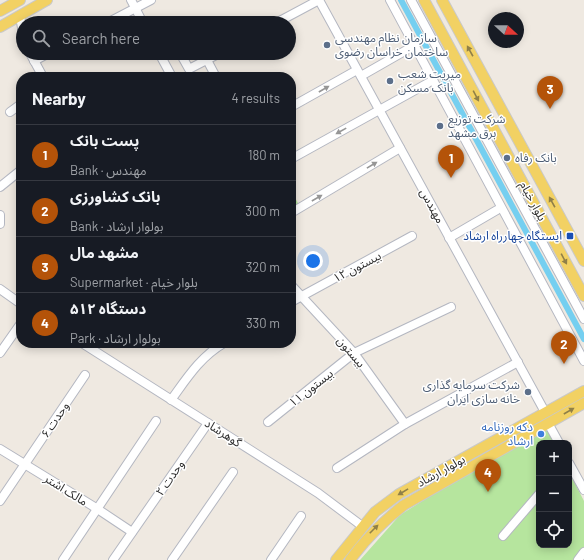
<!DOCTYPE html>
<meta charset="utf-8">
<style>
:root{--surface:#171b24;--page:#242831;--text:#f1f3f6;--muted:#9ea1a6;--line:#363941;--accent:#b45309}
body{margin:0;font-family:Barlow,"Noto Sans Arabic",sans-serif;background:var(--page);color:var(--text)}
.controls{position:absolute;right:12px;bottom:12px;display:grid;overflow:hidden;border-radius:8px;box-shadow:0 2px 10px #0003}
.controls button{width:36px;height:36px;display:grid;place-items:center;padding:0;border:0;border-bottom:1px solid var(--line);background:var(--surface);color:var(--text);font:20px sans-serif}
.compass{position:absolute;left:488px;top:12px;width:36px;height:36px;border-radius:50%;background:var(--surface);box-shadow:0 2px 10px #0003;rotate:111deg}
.you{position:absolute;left:313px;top:261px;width:14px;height:14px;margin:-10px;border:3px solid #fff;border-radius:50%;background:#1a73e8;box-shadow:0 0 0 6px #1a73e833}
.badge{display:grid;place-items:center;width:26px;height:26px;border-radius:50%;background:var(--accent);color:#fff;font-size:13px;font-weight:700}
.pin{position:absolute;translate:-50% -33px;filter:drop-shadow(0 1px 2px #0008)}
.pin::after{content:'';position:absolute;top:21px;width:14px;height:12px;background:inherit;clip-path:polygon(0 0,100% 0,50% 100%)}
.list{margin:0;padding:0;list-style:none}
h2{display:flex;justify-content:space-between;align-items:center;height:52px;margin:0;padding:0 16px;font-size:17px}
h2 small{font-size:13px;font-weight:400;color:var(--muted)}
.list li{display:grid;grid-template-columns:26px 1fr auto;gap:12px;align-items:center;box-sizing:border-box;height:56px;padding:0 16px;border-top:1px solid var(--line)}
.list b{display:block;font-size:15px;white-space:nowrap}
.list p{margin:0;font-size:13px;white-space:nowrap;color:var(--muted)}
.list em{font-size:13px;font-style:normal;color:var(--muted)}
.icon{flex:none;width:22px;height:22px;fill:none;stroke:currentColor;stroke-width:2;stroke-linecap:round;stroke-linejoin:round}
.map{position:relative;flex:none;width:584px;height:560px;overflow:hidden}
.search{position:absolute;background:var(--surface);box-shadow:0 2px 10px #0003;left:16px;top:16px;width:280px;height:44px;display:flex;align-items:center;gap:10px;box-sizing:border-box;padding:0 14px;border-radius:22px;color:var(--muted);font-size:15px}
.panel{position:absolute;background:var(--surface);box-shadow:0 2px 10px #0003;left:16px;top:72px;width:280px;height:276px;border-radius:16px}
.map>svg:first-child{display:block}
.green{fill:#b6e59e}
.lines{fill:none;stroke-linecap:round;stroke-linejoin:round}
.canal{stroke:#75cff0;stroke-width:6}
.minor-casing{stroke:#b4b7c1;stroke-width:10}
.major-casing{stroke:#c9c9c9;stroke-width:12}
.minor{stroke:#fff;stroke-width:8}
.major{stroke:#f2d163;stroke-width:10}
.oneway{fill:#908048}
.oneway2{fill:#969696}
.service-dot{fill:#5c6f8a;stroke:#fff;stroke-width:1.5}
.transit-dot{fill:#1a4fb4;stroke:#fff;stroke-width:1.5}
.shop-dot{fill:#3f7fe0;stroke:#fff;stroke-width:1.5}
.labels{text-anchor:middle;stroke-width:3;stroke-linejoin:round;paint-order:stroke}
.service-label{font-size:12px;fill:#4e5e75;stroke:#fff;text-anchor:start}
.street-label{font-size:12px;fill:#2e2e2e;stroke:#fff}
.transit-label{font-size:12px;fill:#164399;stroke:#fff;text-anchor:end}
.shop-label{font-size:12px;fill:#366cbe;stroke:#fff;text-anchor:end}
</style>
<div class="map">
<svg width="584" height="560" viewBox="0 0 584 560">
<rect width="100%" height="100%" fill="#efe9e1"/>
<!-- green -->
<g class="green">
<path d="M291,190l8,15 -8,5z"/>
<path d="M547,430l7,13h-15v102h30v-73l15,29v59h-224l40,-45 51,-32z"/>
</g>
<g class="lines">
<!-- canal -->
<path class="canal" d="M401,0l183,339"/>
<!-- minor casing -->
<g class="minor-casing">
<g id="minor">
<path d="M131,0l12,23"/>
<path d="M319,0l226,412"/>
<path d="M390,0l194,361"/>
<path d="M411,0l173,319"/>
<path d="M20,16l3,18"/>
<path d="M107,23l44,-23"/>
<path d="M276,23l43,-23"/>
<path d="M30,53l13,24"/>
<path d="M159,53l13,24"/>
<path d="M180,53l9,16 31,-16"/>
<path d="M207,60l9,17"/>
<path d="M34,61l15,-8"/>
<path d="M361,76l49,-28"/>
<path d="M291,107l66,-37"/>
<path d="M10,112l11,-8"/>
<path d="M291,159l137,-76"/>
<path d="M0,187l21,-17"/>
<path d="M291,213l109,-65"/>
<path d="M0,215v9"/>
<path d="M449,238l48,-28"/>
<path d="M291,285l63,68 51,71"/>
<path d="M0,289l21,15"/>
<path d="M291,302l121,-66"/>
<path d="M82,343l236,150 44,33"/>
<path d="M0,353l21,-30"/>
<path d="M171,400c16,-22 29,-43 53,-57"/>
<path d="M268,422l86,-69 97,-46"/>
<path d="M548,423l11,20"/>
<path d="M0,449l96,59 36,24"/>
<path d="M569,463l15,27"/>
<path d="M337,468l68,-44 113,-62"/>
<path d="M0,501l85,-126"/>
<path d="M503,536l36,-42"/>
<path d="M63,560l93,-139"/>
<path d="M113,560l95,-137"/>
<path d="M172,560l61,-88"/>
<path d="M271,560l30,-44"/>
<path d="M578,560l6,-8"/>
</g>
</g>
<!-- major casing -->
<g class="major-casing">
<g id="major">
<path d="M424,0l160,296"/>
<path d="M442,0l142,261"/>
<path d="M0,11l20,-11"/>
<path d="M0,27l47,-27"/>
<path d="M336,560l39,-48 24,-18 185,-103"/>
<path d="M350,560c17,-23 32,-38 54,-55l180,-102"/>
</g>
</g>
<!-- minor -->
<use href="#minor" class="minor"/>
<!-- major -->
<use href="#major" class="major"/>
</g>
<!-- one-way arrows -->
<defs><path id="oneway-solid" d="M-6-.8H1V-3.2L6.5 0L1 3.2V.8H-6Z"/></defs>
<g class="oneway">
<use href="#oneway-solid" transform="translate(470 51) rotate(-119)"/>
<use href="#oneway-solid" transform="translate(476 96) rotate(62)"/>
<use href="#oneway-solid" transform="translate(552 202) rotate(-119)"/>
<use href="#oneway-solid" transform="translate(564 259) rotate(62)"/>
<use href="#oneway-solid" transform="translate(569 411) rotate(-30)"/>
<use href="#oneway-solid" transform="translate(403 492) rotate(149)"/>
<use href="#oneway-solid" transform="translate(374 529) rotate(-45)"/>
</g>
<g class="oneway2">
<use href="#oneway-solid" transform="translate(324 89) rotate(-30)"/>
<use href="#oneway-solid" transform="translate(341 131) rotate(151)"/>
<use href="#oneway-solid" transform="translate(372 165) rotate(-31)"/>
<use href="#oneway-solid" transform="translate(317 198) rotate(-30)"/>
</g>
<!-- markers -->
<g class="service-dot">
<circle cx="327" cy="45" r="4"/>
<circle cx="390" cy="81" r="4"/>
<circle cx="440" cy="126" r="4"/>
<circle cx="507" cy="158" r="4"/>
<circle cx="528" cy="392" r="4"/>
</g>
<rect class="transit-dot" x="566" y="232" width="8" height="8" rx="2"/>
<circle class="shop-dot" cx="541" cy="434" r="4"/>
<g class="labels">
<!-- service labels -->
<g class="service-label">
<text x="335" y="42">سازمان نظام مهندسی<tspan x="335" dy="14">ساختمان خراسان رضوی</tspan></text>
<text x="398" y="78">میریت شعب<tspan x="398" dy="14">بانک مسکن</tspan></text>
<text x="448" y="123">شرکت توزیع<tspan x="448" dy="14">برق مشهد</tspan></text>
<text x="515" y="162">بانک رفاه</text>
<text x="520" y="389" text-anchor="end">شرکت سرمایه گذاری<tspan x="520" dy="14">خانه سازی ایران</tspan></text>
</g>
<!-- street labels -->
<g class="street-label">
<text transform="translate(533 201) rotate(62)" y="4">بلوار خیام</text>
<text transform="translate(432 206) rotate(61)" y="4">مهندس</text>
<text transform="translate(357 267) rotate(-28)" y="4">بیستون ۱۲</text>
<text transform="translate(351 352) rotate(50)" y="4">بیستون</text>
<text transform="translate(311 388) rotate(-38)" y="4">بیستون ۱۱</text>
<text transform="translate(55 420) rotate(-56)" y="4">وحدت ۶</text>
<text transform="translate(223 433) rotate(33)" y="4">گوهرشاد</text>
<text transform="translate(441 471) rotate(-29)" y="4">بولوار ارشاد</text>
<text transform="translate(170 478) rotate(-55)" y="4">وحدت ۲</text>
<text transform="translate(66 490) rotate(32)" y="4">مالک اشتر</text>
</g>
<!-- transit labels -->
<g class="transit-label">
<text x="562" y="240">ایستگاه چهارراه ارشاد</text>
</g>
<!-- shop labels -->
<g class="shop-label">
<text x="533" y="431">دکه روزنامه<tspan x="533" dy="14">ارشاد</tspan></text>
</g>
</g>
</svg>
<div class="controls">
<button>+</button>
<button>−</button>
<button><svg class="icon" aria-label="locate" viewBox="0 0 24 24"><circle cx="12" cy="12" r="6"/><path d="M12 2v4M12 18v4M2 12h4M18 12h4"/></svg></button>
</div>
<svg class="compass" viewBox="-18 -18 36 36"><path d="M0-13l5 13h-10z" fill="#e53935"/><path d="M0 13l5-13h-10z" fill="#9ea1a6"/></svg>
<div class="you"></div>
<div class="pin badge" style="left:451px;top:178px">1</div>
<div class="pin badge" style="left:564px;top:364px">2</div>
<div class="pin badge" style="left:550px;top:109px">3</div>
<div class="pin badge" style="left:488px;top:492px">4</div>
<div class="search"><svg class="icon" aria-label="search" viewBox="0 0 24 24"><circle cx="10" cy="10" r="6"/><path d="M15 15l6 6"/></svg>Search here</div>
<section class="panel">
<h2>Nearby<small>4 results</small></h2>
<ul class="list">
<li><span class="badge">1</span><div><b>پست بانک</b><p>Bank · مهندس</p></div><em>180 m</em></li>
<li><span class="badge">2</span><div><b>بانک کشاورزی</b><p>Bank · بولوار ارشاد</p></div><em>300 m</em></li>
<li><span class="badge">3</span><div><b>مشهد مال</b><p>Supermarket · بلوار خیام</p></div><em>320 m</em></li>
<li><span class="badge">4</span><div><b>۵۱۲ دستگاه</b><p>Park · بولوار ارشاد</p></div><em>330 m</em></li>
</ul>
</section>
</div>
